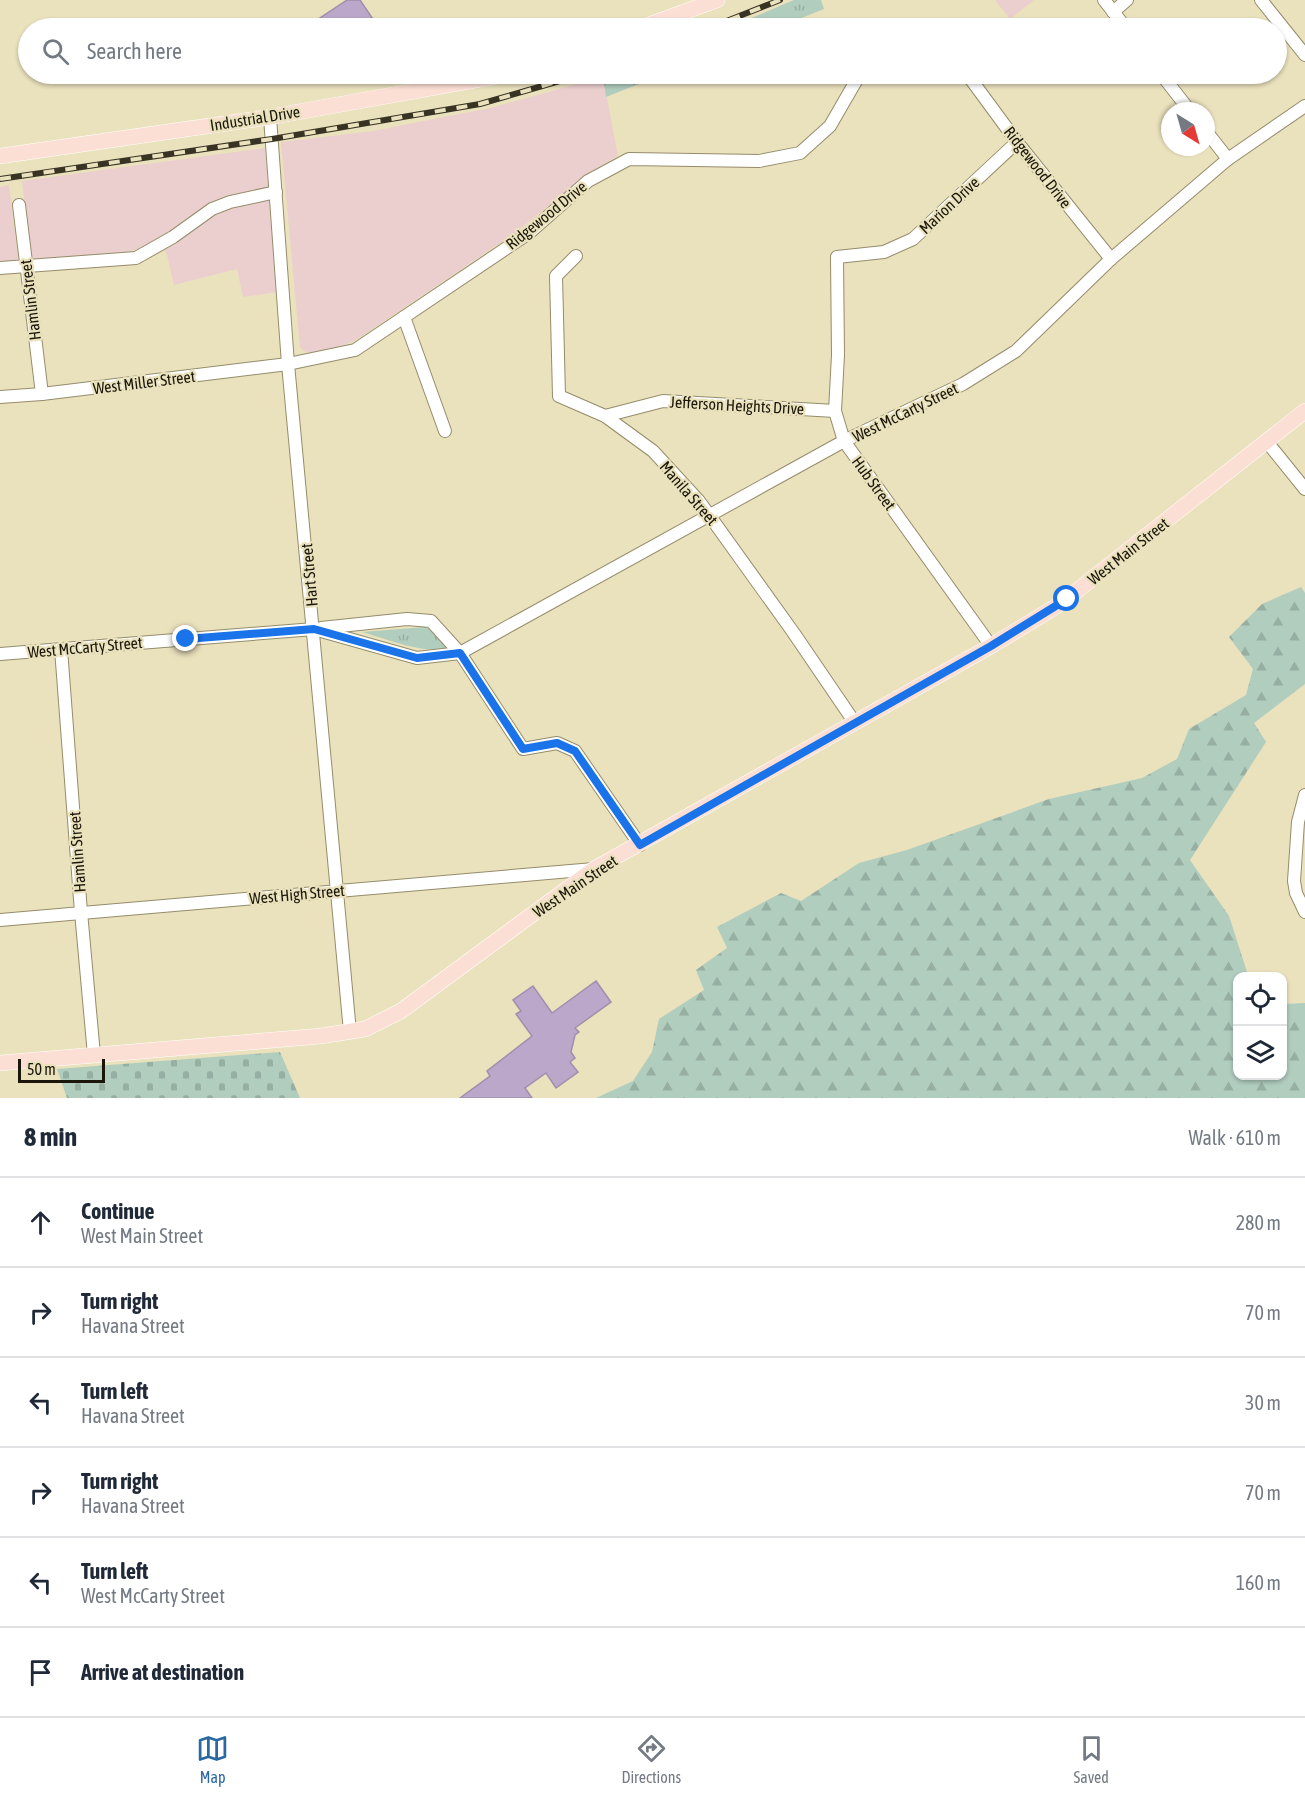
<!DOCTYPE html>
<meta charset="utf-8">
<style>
:root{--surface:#fff;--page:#f6f6f7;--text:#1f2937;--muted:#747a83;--line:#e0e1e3;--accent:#2b689f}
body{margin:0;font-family:"Asap Condensed",sans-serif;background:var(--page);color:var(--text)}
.controls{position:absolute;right:18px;bottom:18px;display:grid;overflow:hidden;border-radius:12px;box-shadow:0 2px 4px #0004}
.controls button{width:54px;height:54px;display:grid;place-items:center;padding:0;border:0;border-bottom:2px solid var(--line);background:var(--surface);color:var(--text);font:30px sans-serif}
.compass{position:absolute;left:1161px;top:102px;width:54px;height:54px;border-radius:50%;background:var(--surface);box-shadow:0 2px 4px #0004;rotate:143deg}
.scale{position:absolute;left:18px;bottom:15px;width:87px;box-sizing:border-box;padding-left:6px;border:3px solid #1a1609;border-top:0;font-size:16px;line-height:21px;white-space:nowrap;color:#1a1609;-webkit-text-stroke:4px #eae1bd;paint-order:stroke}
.stop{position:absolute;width:18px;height:18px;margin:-14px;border:4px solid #1a73e8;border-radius:50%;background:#fff}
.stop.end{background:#1a73e8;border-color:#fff;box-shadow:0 2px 6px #0008}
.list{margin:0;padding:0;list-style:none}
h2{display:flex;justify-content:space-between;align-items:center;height:78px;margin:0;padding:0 24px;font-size:26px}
h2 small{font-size:20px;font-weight:400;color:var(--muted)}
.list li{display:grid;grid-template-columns:39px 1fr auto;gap:18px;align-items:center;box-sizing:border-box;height:90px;padding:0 24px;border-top:2px solid var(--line)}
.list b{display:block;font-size:22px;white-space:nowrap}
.list p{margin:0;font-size:20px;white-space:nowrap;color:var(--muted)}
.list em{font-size:20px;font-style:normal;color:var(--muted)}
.icon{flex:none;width:33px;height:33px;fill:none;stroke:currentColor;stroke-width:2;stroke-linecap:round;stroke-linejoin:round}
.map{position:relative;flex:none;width:1305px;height:1098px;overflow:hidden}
.search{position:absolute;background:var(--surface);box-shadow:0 2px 4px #0004;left:18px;right:18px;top:18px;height:66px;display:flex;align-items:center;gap:15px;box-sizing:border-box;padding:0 21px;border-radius:33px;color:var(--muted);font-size:22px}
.sheet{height:618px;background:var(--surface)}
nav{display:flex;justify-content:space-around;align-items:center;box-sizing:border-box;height:84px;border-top:2px solid var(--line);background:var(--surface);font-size:16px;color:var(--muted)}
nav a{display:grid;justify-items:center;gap:3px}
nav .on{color:var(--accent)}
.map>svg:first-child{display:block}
.commercial{fill:#eacfce}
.grass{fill:url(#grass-tufts)}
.forest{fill:url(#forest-firs)}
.cemetery{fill:url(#cemetery-stones)}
.building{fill:#baa7c9;stroke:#9f8fad;stroke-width:1.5}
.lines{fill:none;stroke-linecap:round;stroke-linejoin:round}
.minor-casing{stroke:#958c6b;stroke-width:14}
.major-casing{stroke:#fff;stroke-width:16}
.minor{stroke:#fff;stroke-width:12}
.major{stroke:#fcdfd4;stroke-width:15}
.rail-casing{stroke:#383323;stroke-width:6}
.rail{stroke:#eae1bd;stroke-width:4;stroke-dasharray:11;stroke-linecap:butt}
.route{stroke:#1a73e8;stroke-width:8}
.labels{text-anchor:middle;stroke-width:4.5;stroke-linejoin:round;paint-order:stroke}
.street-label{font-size:16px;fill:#1a1609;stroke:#eae1bd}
</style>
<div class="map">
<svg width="1305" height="1098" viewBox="0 0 1305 1098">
<defs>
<pattern id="grass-tufts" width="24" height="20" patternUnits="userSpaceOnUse" patternTransform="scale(1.5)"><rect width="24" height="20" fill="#b0cdbe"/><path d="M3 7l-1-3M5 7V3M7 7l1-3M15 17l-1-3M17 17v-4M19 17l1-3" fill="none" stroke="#97afa2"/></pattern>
<pattern id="forest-firs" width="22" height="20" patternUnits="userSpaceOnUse" patternTransform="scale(1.5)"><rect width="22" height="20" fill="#b0cdbe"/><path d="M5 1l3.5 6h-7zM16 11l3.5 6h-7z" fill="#97afa2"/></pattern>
<pattern id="cemetery-stones" width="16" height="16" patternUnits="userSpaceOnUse" patternTransform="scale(1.5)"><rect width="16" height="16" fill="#b0cdbe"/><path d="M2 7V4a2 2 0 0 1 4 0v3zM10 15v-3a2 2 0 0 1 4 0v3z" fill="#97afa2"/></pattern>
</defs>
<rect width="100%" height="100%" fill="#eae1bd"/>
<!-- commercial -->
<g class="commercial">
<path d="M995,0h39l-24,19z"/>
<path d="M603,77l15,79 -28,16 -75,61 -159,107 -21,9 -25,4 -6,-2 -4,-4 -19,-205 92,-11 117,-23z"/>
<path d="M265,148l12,144 -34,5 -6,-28 -63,16 -7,-30 -8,-15 -13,8 -45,9 -69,4 -10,-80z"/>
<path d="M9,185l9,74 -4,3 -14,1v-76z"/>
</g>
<!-- grass -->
<g class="grass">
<path d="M794,0h27l3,9 -48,19h-48z"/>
<path d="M612,74h52l-58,23 -3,-20z"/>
<path d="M425,627l7,3 14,18c-21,7 -62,-10 -84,-16z"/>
</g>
<!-- forest -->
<path class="forest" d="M1301,587l4,6v91l-51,39 12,19 -76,118 39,56 18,56 1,4h-10v100h44l1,-72 22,-1v95h-709l37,-17 19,-29 7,-33 45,-29 -8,-20 31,-22 -10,-21 64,-34 20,8 58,-38 48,-13 142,-51 93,-21 35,-19 12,-30 57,-34 7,-26 -24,-32 33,-33z"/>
<!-- cemetery -->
<path class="cemetery" d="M280,1052l20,46h-233l-10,-29z"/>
<!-- building -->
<g class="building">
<path d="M347,0h13l19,28h-52l-7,-10z"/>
<path d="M596,981l15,21 -36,26 4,4 -4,3 -4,17 4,6 -5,4 8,10 -22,16 -10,-15 -21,15 7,10h-72l30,-22 -3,-5 45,-35 -16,-22 5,-3 -8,-11 20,-14 19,27z"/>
</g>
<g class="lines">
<!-- minor casing -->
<g class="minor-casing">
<g id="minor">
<path d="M1104,0l22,28"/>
<path d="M1261,0l44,55"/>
<path d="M1113,12l14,-12"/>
<path d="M967,74l50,68 94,117"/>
<path d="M1161,74l29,37"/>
<path d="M270,117l18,247 62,668"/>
<path d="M1206,131l22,28"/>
<path d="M19,205l23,189"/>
<path d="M576,256l-20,20 3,120 46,20 48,35 46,50 94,131 62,91"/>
<path d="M0,268l136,-10 37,-21 39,-28 18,-7 46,-10"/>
<path d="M404,317l41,114"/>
<path d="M0,397l42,-3 246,-30 67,-14 174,-117 59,-52 41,-22 130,2 41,-8 30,-27 30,-52"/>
<path d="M605,416l58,-15 172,10"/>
<path d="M1267,442l38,47"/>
<path d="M321,628l86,-9 24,2 29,32 63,96 34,-6 18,8 65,94"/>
<path d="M991,646l-147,-205 -9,-30 3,-56 -1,-98 47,-5 29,-13 104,-97"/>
<path d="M61,649l20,263 13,143"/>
<path d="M0,654l314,-25 103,29 43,-5 384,-212 119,-57 53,-33 95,-92 117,-100 77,-53"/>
<path d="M1305,795l-7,27 -4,59 2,12 9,19"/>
<path d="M0,920l594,-51"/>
</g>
</g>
<!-- major casing -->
<g class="major-casing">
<g id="major">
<path d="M640,28l77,-28"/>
<path d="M0,156l270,-39 239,-43"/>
<path d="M0,1063l321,-27 44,-7 36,-18 193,-142 397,-223 69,-42 245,-193"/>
</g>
</g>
<!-- minor -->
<use href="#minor" class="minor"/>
<!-- major -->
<use href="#major" class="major"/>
<!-- rail casing -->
<g class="rail-casing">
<g id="rail">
<path d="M709,28l71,-28"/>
<path d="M0,179l272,-40 208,-35 104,-30"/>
</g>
</g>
<!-- rail -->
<use href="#rail" class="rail"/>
</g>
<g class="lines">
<!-- route -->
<path class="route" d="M186,639l128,-10 103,29 43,-5 63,96 34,-6 18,8 65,94 351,-199 76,-47"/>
</g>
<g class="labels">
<!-- street labels -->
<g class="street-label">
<text transform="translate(255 118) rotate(-9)" y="6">Industrial Drive</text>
<text transform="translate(1038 167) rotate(52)" y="6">Ridgewood Drive</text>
<text transform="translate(949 205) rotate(-43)" y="6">Marion Drive</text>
<text transform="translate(546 215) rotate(-39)" y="6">Ridgewood Drive</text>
<text transform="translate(30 300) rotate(-97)" y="6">Hamlin Street</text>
<text transform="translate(144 382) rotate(-7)" y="6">West Miller Street</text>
<text transform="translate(737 405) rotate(3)" y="6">Jefferson Heights Drive</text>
<text transform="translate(905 412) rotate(-26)" y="6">West McCarty Street</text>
<text transform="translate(874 483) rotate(54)" y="6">Hub Street</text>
<text transform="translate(689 493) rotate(49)" y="6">Manila Street</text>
<text transform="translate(1128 551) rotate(-38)" y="6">West Main Street</text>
<text transform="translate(309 575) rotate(-95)" y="6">Hart Street</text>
<text transform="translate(85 647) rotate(-5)" y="6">West McCarty Street</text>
<text transform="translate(77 852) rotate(-94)" y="6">Hamlin Street</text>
<text transform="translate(575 886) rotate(-34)" y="6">West Main Street</text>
<text transform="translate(297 894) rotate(-5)" y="6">West High Street</text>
</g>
</g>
</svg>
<div class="controls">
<button><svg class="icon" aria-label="locate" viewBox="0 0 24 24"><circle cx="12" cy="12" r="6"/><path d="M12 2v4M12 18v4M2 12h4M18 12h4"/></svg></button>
<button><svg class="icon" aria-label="layers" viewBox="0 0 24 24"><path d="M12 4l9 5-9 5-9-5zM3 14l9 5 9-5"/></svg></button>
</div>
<svg class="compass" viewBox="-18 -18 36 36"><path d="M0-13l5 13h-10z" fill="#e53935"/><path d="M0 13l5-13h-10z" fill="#747a83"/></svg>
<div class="scale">50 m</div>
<div class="stop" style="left:1067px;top:599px"></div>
<div class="stop end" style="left:186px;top:639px"></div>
<div class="search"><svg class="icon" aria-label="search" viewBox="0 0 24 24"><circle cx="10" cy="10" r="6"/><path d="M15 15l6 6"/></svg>Search here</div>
</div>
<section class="sheet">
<h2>8 min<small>Walk · 610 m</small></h2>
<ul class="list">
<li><svg class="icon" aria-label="ahead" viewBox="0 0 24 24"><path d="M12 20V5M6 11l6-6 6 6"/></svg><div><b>Continue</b><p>West Main Street</p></div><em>280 m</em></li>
<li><svg class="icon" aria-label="right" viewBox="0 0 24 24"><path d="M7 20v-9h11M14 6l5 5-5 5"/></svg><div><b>Turn right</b><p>Havana Street</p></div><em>70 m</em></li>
<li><svg class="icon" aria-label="left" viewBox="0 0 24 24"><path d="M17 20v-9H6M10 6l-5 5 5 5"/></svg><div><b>Turn left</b><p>Havana Street</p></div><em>30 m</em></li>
<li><svg class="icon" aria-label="right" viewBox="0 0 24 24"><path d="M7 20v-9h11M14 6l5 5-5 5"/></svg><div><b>Turn right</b><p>Havana Street</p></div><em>70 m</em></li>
<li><svg class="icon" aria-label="left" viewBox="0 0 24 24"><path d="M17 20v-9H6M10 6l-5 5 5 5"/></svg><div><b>Turn left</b><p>West McCarty Street</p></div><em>160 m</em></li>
<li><svg class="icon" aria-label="arrive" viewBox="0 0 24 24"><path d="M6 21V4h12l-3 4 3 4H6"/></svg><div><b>Arrive at destination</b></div></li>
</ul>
</section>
<nav>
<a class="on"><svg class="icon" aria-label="map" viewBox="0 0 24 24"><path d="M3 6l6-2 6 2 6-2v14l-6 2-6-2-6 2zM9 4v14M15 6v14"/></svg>Map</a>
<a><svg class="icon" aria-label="directions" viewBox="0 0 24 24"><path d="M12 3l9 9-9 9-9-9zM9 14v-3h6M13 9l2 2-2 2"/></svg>Directions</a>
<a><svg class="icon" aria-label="saved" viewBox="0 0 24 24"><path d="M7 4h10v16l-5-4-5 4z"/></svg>Saved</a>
</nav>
